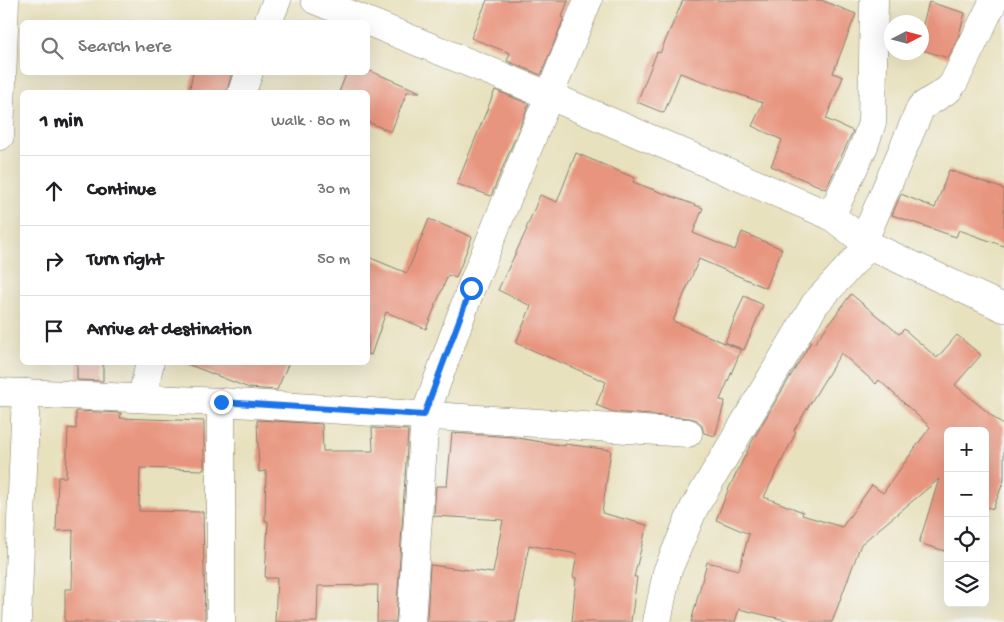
<!DOCTYPE html>
<meta charset="utf-8">
<style>
:root{--surface:#fff;--page:#f2f2f2;--text:#202124;--muted:#757577;--line:#e0e0e0}
body{margin:0;font-family:"Gochi Hand",sans-serif;background:var(--page);color:var(--text)}
.controls{position:absolute;right:15px;bottom:15px;display:grid;overflow:hidden;border-radius:8px;box-shadow:0 5px 20px #0002}
.controls button{width:45px;height:45px;display:grid;place-items:center;padding:0;border:0;border-bottom:1px solid var(--line);background:var(--surface);color:var(--text);font:25px sans-serif}
.compass{position:absolute;left:884px;top:15px;width:45px;height:45px;border-radius:50%;background:var(--surface);box-shadow:0 5px 20px #0002;rotate:84deg}
.stop{position:absolute;width:15px;height:15px;margin:-11px;border:4px solid #1a73e8;border-radius:50%;background:#fff}
.stop.end{background:#1a73e8;border-color:#fff;box-shadow:0 1px 5px #0008}
.list{margin:0;padding:0;list-style:none}
h2{display:flex;justify-content:space-between;align-items:center;height:65px;margin:0;padding:0 20px;font-size:21px}
h2 small{font-size:16px;font-weight:400;color:var(--muted)}
.list li{display:grid;grid-template-columns:32px 1fr auto;gap:15px;align-items:center;box-sizing:border-box;height:70px;padding:0 20px;border-top:1px solid var(--line)}
.list b{display:block;font-size:19px;white-space:nowrap}
.list em{font-size:16px;font-style:normal;color:var(--muted)}
.icon{flex:none;width:28px;height:28px;fill:none;stroke:currentColor;stroke-width:2;stroke-linecap:round;stroke-linejoin:round}
.map{position:relative;flex:none;width:1004px;height:622px;overflow:hidden}
.search{position:absolute;background:var(--surface);box-shadow:0 5px 20px #0002;left:20px;top:20px;width:350px;height:55px;display:flex;align-items:center;gap:12px;box-sizing:border-box;padding:0 18px;border-radius:8px;color:var(--muted);font-size:19px}
.panel{position:absolute;background:var(--surface);box-shadow:0 5px 20px #0002;left:20px;top:90px;width:350px;height:275px;border-radius:8px}
.map>svg:first-child{display:block}
.building{fill:#e8957f;fill-rule:evenodd}
.lines{fill:none;stroke-linecap:round;stroke-linejoin:round}
.minor-casing{stroke:#827e6d;stroke-width:29}
.minor{stroke:#fff;stroke-width:28}
.route{stroke:#1a73e8;stroke-width:6}
</style>
<div class="map">
<svg width="1004" height="622" viewBox="0 0 1004 622">
<rect width="100%" height="100%" fill="#f6f6f2"/>
<filter id="ink" filterUnits="userSpaceOnUse"><feTurbulence type="fractalNoise" baseFrequency=".02" numOctaves="2"/><feDisplacementMap in="SourceGraphic" scale="10" xChannelSelector="R" yChannelSelector="G"/><feConvolveMatrix kernelMatrix="1 2 1 2 8 2 1 2 1" color-interpolation-filters="sRGB"/></filter>
<filter id="wash" filterUnits="userSpaceOnUse"><feTurbulence type="fractalNoise" baseFrequency=".0096" numOctaves="4" result="noise"/><feDisplacementMap in="SourceGraphic" scale="20" xChannelSelector="R" yChannelSelector="G"/><feGaussianBlur stdDeviation="1.12" result="paint"/><feColorMatrix in="noise" values="0 0 0 0 0 0 0 0 0 0 0 0 0 0 0 0 0 1.4 0 .05"/><feComposite in="paint" operator="in"/></filter>
<g filter="url(#wash)">
<rect width="100%" height="100%" fill="#e8e1be"/>
<g id="blocks">
<!-- building -->
<g class="building">
<path d="M487,0h81l-6,17 2,1 -23,57 -34,-14 3,-8 -39,-15z"/>
<path d="M683,0h138l35,14 -23,59 10,4 -17,42 27,12 -27,58 -55,-23 11,-26 -30,-14 11,-23 -83,-30 -16,40 -27,-11 20,-50 3,1z"/>
<path d="M929,2l36,11 -7,25 -10,20 -26,-8v-22z"/>
<path d="M368,70l52,22h-13l-16,40 -23,-10v-30h-29l8,-20h21z"/>
<path d="M193,72h39l-5,20h-38z"/>
<path d="M495,90l34,14 -38,92 -34,-12z"/>
<path d="M576,153l59,25 -2,4 70,26 -10,25 42,17 7,-18 40,17 -16,39 -67,-29 -26,62 68,29 -21,50 5,1 -10,35 -11,-3 -2,-7 -5,-6 -7,-2 -77,-6 -17,-7 10,-23 -90,-39 15,-37 -33,-16 29,-61h-1l14,-34 17,7z"/>
<path d="M949,170l55,19v57l-45,-16 -3,7 -64,-22 9,-21 34,14z"/>
<path d="M429,219l43,18 -16,41 -8,-3 -22,54 -40,-17 -15,43 -3,-1v-97l39,16z"/>
<path d="M851,294l48,40 5,-5 33,29 20,-23 24,20 -26,30 49,41v54l-11,29 -8,-3v-75h-37v121l-29,-9 20,-64 -78,65 -29,78h-38l-55,-13 -4,13h-44l16,-60 32,8 10,-36 -33,-14 13,-32 26,-52 56,-94 3,2zM841,353l35,31 3,-4 51,47 -47,66 -11,-8 -30,42 -40,-12 1,-3 -39,-15 32,-65 -2,-2z"/>
<path d="M744,296l19,9 -19,45 -19,-8z"/>
<path d="M77,362h26v19l-26,-1z"/>
<path d="M187,362h102l-12,28 -28,-2 -62,-24z"/>
<path d="M76,411l45,2 -1,5 84,3v49l-64,-2 -1,43 64,1 2,110h-140v-33h7l1,-59 -17,1 2,-54h8l2,-49 8,1z"/>
<path d="M257,420l65,4 1,27h50l-1,-23 36,2 -12,192h-19l1,-37 -60,1 -1,36h-42l2,-44h-12l3,-57h-3l1,-50 -7,1z"/>
<path d="M452,433l60,4 53,9v-2l46,6 -9,63 45,12 -13,52h3l-6,45h-59l4,-44 -3,-1 4,-23 -48,-9 -14,77h-88l3,-57 63,8 10,-53 -69,-4 2,-30h11z"/>
</g>
</g>
</g>
<g filter="url(#ink)">
<use href="#blocks" fill-opacity="0" stroke="#827e6d" stroke-width="1"/>
<g class="lines">
<!-- minor casing -->
<g class="minor-casing">
<g id="minor">
<path d="M315,0l233,95 283,121 38,29 135,63"/>
<path d="M268,22l9,-22"/>
<path d="M242,92l7,-20"/>
<path d="M0,136l5,-136"/>
<path d="M831,216l33,-70 8,-23 2,-123"/>
<path d="M864,240l57,-133 28,-18 5,-7 40,-82"/>
<path d="M0,392l221,10 467,31"/>
<path d="M142,398l8,-36"/>
<path d="M17,622l9,-229"/>
<path d="M221,622v-220"/>
<path d="M411,622l14,-207 46,-127 117,-288"/>
<path d="M657,622l10,-50 27,-64 121,-204 54,-59"/>
</g>
</g>
<!-- minor -->
<use href="#minor" class="minor"/>
</g>
</g>
<g class="lines" filter="url(#ink)">
<!-- route -->
<path class="route" d="M221,402l203,13 47,-127"/>
</g>
</svg>
<div class="controls">
<button>+</button>
<button>−</button>
<button><svg class="icon" aria-label="locate" viewBox="0 0 24 24"><circle cx="12" cy="12" r="6"/><path d="M12 2v4M12 18v4M2 12h4M18 12h4"/></svg></button>
<button><svg class="icon" aria-label="layers" viewBox="0 0 24 24"><path d="M12 4l9 5-9 5-9-5zM3 14l9 5 9-5"/></svg></button>
</div>
<svg class="compass" viewBox="-18 -18 36 36"><path d="M0-13l5 13h-10z" fill="#e53935"/><path d="M0 13l5-13h-10z" fill="#757577"/></svg>
<div class="stop" style="left:471px;top:288px"></div>
<div class="stop end" style="left:221px;top:402px"></div>
<div class="search"><svg class="icon" aria-label="search" viewBox="0 0 24 24"><circle cx="10" cy="10" r="6"/><path d="M15 15l6 6"/></svg>Search here</div>
<section class="panel">
<h2>1 min<small>Walk · 80 m</small></h2>
<ul class="list">
<li><svg class="icon" aria-label="ahead" viewBox="0 0 24 24"><path d="M12 20V5M6 11l6-6 6 6"/></svg><div><b>Continue</b></div><em>30 m</em></li>
<li><svg class="icon" aria-label="right" viewBox="0 0 24 24"><path d="M7 20v-9h11M14 6l5 5-5 5"/></svg><div><b>Turn right</b></div><em>50 m</em></li>
<li><svg class="icon" aria-label="arrive" viewBox="0 0 24 24"><path d="M6 21V4h12l-3 4 3 4H6"/></svg><div><b>Arrive at destination</b></div></li>
</ul>
</section>
</div>
